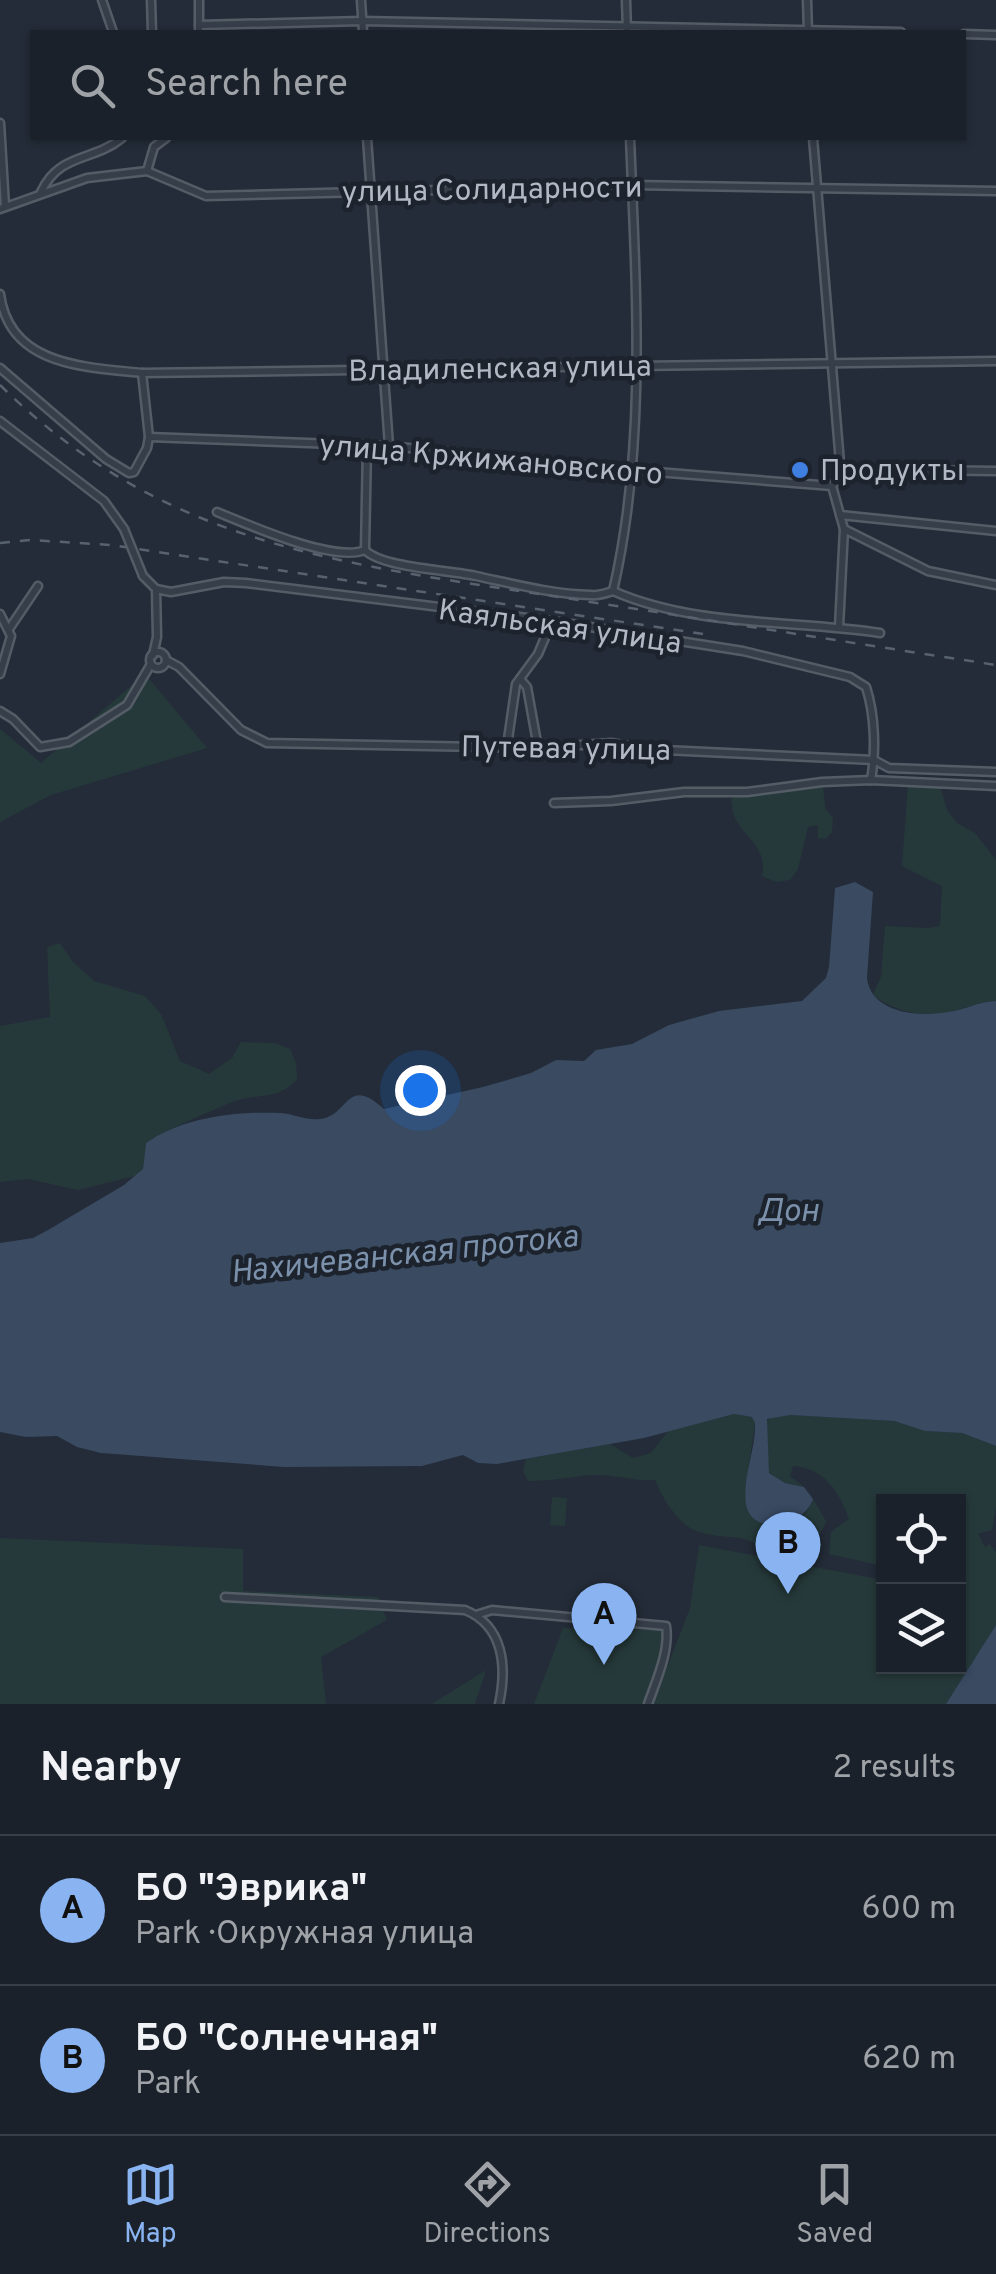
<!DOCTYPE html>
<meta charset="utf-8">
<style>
:root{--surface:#1a212a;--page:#272e36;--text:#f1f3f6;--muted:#9fa3a8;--line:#383e47;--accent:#8ab3f1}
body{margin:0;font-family:Overpass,sans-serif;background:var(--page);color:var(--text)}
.controls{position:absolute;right:30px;bottom:30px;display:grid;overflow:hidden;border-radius:0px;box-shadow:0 2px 8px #0004}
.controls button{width:90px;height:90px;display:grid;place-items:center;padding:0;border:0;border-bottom:2px solid var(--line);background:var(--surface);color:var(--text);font:50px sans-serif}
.you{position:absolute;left:420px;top:1090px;width:35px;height:35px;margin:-25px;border:8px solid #fff;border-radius:50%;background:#1a73e8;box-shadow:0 0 0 15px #1a73e833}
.badge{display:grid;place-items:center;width:65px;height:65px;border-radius:50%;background:var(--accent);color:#111;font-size:32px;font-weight:700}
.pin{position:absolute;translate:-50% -82px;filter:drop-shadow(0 2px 5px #0008)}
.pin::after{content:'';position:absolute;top:52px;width:35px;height:30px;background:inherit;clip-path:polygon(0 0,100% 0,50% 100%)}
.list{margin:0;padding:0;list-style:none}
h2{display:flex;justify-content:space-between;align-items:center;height:130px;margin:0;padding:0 40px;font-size:42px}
h2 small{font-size:32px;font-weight:400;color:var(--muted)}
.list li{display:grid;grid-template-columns:65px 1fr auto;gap:30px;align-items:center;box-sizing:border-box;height:150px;padding:0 40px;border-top:2px solid var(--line)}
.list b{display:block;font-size:38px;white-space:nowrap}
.list p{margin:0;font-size:32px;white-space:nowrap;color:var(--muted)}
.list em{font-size:32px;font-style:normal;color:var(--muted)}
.icon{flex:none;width:55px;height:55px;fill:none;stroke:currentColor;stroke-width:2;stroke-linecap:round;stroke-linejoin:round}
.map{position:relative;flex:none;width:996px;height:1704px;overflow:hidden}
.search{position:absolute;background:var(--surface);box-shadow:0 2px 8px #0004;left:30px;right:30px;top:30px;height:110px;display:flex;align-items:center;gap:25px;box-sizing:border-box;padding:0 35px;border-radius:0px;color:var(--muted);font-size:38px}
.sheet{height:430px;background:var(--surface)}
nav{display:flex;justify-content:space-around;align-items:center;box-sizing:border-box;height:140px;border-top:2px solid var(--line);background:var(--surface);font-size:28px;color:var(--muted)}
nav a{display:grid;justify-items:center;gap:5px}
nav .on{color:var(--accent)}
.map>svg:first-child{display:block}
.green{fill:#26393a}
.water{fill:#394a61}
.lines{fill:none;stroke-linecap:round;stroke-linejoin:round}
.street-casing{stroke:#545c66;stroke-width:11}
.street{stroke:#363e49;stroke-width:6}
.rail{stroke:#58626f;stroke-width:2.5;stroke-dasharray:10 10;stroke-linecap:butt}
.street-bridge-casing{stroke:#545c66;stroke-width:11;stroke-linecap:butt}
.street-bridge{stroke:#363e49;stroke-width:6}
.shop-dot{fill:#3f7fe0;stroke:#1c232d;stroke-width:4}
.labels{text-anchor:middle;stroke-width:9;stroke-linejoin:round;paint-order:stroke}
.street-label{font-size:30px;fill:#b1b9c5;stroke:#1c232d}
.poi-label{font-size:30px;fill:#b1b9c5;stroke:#1c232d;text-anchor:start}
.water-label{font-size:32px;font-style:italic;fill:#7b90ab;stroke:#1c232d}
</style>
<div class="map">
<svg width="996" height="1704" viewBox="0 0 996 1704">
<rect width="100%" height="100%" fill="#232c38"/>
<!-- green -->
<g class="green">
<path d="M145,674l62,74 -156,47 -51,27v-93l41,34z"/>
<path d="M908,784l32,2 7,24 10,13 18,10 21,27v141c-17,0 -31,8 -47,11 -27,5 -55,0 -76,-17l8,-18 4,-51 43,2 12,-2 2,-40 -40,-20z"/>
<path d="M823,786l2,22 8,10 -1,14 -6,7 -8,-1v-13l-10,2 -10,42 -8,11 -14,2 -14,-6c6,-30 -17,-36 -28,-60 -2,-5 -2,-12 -3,-18l9,-3z"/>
<path d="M60,943l13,19 21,19 51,15 16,18 19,47 29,13 23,-16 9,-16 34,1 15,6 6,14 1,16c-18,22 -41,14 -65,23 -26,11 -54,23 -79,36l-7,5 -3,26 -4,6 -61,15 -50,-11 -28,3v-156l50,-9 -3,-70z"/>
<path d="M734,1414l18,3 3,6 -9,62 33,40c17,-4 28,-7 34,-26l13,22c-6,20 -27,33 -49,30 -13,-2 -24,-10 -37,-13 -16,-2 -41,-2 -54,-13 -13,-10 -25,-30 -31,-45 -25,1 -39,-6 -63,-5 -21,2 -42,6 -64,6l-5,-10 3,-12 84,-15 23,14 18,-5 17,-22z"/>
<path d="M790,1415l104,6 31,10 37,2 34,13v61l-4,23 -14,4 7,13 5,-3 6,8v73l-50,79h-293l37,-96 9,-63 184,35 1,86h74v-107l5,-13 -4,-9 -1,-35h-74l-1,64 -54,-12 2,-22 18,-13c-10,-28 -25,-51 -56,-53l-3,10 14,11 -19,-4 -16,-10 -3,-51 7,-6z"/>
<path d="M552,1497l15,1 -2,28 -15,-1z"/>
<path d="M0,1538l243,11v42l135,6 9,23 -66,37 5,47h-326z"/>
<path d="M563,1628l99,2 5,4 -3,15 -21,55h-109z"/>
<path d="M486,1670l-11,34h-43z"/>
</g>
<!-- water -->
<g class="water">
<path d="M855,882l18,10 -6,86c4,36 53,39 81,34 17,-2 31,-11 48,-11v445l-34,-13 -37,-2 -31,-10 -104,-6 -23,4 2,54 16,10 19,4 9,12c-8,27 -61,39 -67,5 -4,-27 10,-54 9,-81l-3,-6 -18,-3 -90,24 -147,26 -19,-1 -15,-8 -41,11 -138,1 -183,-14 -24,-6 -20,-11 -31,1 -26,-5v-189l33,-5 15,-8 76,-45 19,-16 3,-26c37,-26 91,-32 135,-30 13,1 26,8 39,6 29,-3 26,-45 64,-10l99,-22 48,-14 25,-13 28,1 12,-11 36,-6 37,-19 50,-14 83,-10 24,-23 3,-11 6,-79z"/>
<path d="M996,1625v79h-50z"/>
</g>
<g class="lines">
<!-- street casing -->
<g class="street-casing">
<g id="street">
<path d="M102,0l11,32"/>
<path d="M151,0l1,32"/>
<path d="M361,0l2,32"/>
<path d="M626,0l1,32"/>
<path d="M807,0l1,32"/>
<path d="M199,25l163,-4 539,11"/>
<path d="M199,32v-32"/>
<path d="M964,34l32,1"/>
<path d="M0,123l5,83"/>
<path d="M367,138l22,308"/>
<path d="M813,138l28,337 -9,11 12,43 -5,98"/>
<path d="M147,171l7,-24 12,-9"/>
<path d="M41,192c19,-40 52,-30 81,-54"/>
<path d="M0,209l87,-31 60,-7 59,25 426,-11 364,6"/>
<path d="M0,294c9,72 85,73 142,79l854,-12"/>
<path d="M0,368l106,91 23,14 5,-1 13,-24 2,-11 -7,-64"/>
<path d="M0,421l104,80 20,28"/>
<path d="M149,437l240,9 242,24 201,16"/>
<path d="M841,475l74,-5 81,1"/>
<path d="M217,512c32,13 117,51 148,38 17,18 85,20 111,26 38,8 75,18 115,19 8,1 15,-2 22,-4 82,36 180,29 267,42"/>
<path d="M840,515l156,16"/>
<path d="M844,529l84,42 68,14"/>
<path d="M365,550l2,-103"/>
<path d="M143,576l13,13 1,48 -4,18"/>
<path d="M156,589l15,3 53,-10 22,1 306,38 191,30 107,26 16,10c9,28 10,63 5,93"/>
<path d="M613,591c34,-147 23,-304 17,-453"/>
<path d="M0,614l11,22 -11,38"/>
<path d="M9,629l29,-43"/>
<circle cx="158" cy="660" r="8"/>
<path d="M166,660l13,7 62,63 26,13 271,5 73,-5 33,6 230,11 15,8 107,4"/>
<path d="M520,679l7,8 11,61"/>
<path d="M0,711l13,8 27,28 29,-5 58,-37 24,-41"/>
<path d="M507,746l9,-62 22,-30 14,-33"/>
<path d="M554,803l57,-2 73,-9h63l75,-10 49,-2 125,6"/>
<path d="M225,1597l240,13c39,16 42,57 34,94"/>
<path d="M476,1615l16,-5 174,16c4,25 -10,55 -18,78"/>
</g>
</g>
<!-- street -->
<use href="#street" class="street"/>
<!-- rail -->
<g class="rail">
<path d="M0,385c172,169 360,180 584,216 138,21 275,43 412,64"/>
<path d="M0,543l31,-3 80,5 592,89"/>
</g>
<!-- street-bridge casing -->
<g class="street-bridge-casing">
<path id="street-bridge" d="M124,529l19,47"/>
</g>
<!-- street-bridge -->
<use href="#street-bridge" class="street-bridge"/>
</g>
<!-- markers -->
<circle class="shop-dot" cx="800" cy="470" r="10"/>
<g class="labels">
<!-- street labels -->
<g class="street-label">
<text transform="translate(492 189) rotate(-1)" y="10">улица Солидарности</text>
<text transform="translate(500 368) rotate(-1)" y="10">Владиленская улица</text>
<text transform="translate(491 459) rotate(5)" y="10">улица Кржижановского</text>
<text transform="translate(560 626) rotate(8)" y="10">Каяльская улица</text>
<text transform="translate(566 748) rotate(1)" y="10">Путевая улица</text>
</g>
<!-- poi labels -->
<g class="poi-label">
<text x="820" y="480">Продукты</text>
</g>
<!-- water labels -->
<g class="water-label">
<text x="788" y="1221">Дон</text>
<text transform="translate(404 1253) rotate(-6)" y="11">Нахичеванская протока</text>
</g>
</g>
</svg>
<div class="controls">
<button><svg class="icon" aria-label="locate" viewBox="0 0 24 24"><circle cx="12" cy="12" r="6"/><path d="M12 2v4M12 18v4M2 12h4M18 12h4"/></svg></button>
<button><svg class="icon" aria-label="layers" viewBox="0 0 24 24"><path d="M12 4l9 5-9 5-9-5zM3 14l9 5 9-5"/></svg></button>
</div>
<div class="you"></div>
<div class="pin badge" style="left:604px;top:1665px">A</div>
<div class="pin badge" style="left:788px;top:1594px">B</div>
<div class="search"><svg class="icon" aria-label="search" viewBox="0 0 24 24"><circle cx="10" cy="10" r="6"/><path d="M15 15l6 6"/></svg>Search here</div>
</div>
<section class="sheet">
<h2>Nearby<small>2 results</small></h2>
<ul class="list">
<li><span class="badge">A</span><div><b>БО &quot;Эврика&quot;</b><p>Park · Окружная улица</p></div><em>600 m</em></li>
<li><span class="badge">B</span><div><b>БО &quot;Солнечная&quot;</b><p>Park</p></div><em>620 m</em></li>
</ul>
</section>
<nav>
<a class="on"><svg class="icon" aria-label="map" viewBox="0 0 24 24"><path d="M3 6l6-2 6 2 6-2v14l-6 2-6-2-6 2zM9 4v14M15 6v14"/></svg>Map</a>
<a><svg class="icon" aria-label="directions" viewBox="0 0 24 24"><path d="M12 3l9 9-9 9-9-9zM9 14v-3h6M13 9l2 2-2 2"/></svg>Directions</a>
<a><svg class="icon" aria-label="saved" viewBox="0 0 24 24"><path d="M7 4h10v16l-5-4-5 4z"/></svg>Saved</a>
</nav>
